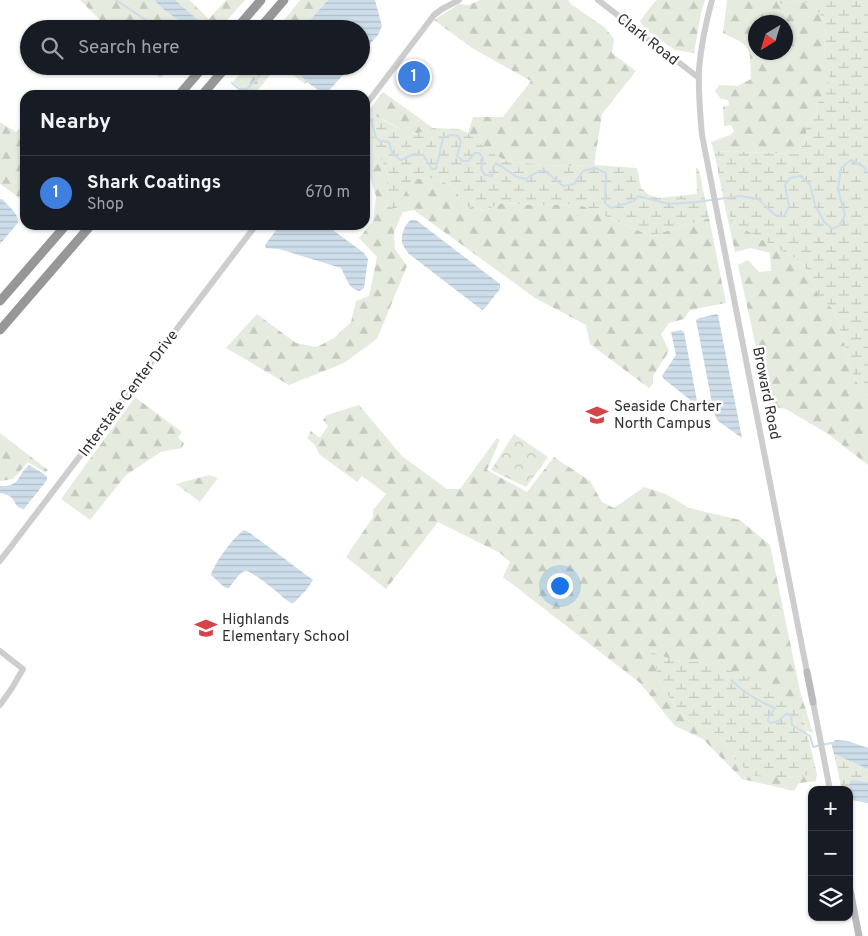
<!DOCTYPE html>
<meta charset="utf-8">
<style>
:root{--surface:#171b24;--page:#242831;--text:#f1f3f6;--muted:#9ea1a6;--line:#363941;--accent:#db2777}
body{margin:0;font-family:Overpass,sans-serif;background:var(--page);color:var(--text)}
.controls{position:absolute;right:15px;bottom:15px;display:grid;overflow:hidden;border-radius:10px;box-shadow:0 1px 4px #0004}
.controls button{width:45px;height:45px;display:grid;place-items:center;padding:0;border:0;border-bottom:1px solid var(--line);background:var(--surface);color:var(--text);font:25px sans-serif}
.compass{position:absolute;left:748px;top:15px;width:45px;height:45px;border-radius:50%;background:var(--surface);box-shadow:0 1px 4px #0004;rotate:218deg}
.you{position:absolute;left:559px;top:585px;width:18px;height:18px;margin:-12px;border:4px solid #fff;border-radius:50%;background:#1a73e8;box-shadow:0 0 0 8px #1a73e833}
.badge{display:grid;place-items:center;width:32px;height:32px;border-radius:50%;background:var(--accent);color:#fff;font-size:16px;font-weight:700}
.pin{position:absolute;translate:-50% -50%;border:2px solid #fff;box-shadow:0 1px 5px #0006}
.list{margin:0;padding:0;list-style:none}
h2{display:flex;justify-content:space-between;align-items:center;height:65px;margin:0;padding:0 20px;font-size:21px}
h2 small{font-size:16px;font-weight:400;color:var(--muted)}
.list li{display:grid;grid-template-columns:32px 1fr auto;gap:15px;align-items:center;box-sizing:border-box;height:75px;padding:0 20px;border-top:1px solid var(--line)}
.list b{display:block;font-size:19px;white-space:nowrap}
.list p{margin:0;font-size:16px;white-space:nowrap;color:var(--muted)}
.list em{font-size:16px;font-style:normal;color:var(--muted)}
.icon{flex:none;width:28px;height:28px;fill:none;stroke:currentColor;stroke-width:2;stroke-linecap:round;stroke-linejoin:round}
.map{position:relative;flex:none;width:868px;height:936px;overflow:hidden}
.search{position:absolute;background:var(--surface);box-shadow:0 1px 4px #0004;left:20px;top:20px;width:350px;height:55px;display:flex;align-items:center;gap:12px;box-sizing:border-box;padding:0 18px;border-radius:28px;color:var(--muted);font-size:19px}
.panel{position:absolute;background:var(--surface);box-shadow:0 1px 4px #0004;left:20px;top:90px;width:350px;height:140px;border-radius:15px}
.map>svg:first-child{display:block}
.forest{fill:url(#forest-firs);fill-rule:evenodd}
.wetland{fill:url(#wetland-marsh)}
.park{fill:url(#park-crowns)}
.water{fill:url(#water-rules)}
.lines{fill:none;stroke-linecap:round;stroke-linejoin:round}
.stream{stroke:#cddde9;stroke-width:2}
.tertiary{stroke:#cdcdcd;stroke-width:6}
.secondary{stroke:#bababa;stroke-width:7}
.motorway{stroke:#979797;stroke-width:9}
.labels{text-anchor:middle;stroke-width:5;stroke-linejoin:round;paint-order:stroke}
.street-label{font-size:15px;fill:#303030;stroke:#fff}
.poi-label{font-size:15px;fill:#303030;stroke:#fff;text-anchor:start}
</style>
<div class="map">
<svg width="868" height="936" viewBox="0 0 868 936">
<defs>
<pattern id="forest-firs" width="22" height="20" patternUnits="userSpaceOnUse" patternTransform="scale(1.25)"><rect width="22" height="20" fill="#e5ebdf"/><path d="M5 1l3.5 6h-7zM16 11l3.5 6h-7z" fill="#c5cac0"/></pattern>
<pattern id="wetland-marsh" width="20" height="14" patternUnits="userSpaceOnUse" patternTransform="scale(1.25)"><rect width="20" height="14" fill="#e5ebdf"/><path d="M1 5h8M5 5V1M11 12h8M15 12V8" fill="none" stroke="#c5cac0"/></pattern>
<pattern id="park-crowns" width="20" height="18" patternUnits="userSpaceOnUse" patternTransform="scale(1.25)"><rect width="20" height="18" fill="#e5ebdf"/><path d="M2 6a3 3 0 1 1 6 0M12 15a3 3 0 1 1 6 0" fill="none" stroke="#c5cac0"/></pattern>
<pattern id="water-rules" width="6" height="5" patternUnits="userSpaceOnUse" patternTransform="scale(1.25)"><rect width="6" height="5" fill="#cddde9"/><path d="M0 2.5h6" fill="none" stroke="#b0bec8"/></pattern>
</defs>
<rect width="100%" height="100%" fill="#fff"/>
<!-- forest -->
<g class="forest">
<path d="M80,0h74l9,9 26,19 8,-9 -22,-19h14l20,19 17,-19h19l-26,29h-110z"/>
<path d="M300,0h28l-26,29h-25z"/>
<path d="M480,0h88l3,4 33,23 10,12 -2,14 24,18 -34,43 -8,51 -24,1 -24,-1 -40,-4 -17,-10 -21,-18 5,-16h30l28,-36 -59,-33 -38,-28 25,-16 10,1z"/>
<path d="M657,0h48l-4,13 -7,40 -19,-3 -30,-21 -5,-8 15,-20z"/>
<path d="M727,0h49l4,4 24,-3 13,9 9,14 -2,29 6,18 -2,16 -10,16 -2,10 -10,15 1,12 -12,14 -81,-3 -3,-9 19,-7 4,-4 -3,-6 -7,1 -1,-19 6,-2 -1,-5 -7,-1 -6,-8 4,-6 19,1 13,-7c-1,-32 2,-32 -28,-46zM756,22h30v30h-30z"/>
<path d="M148,66h28l-16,12z"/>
<path d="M246,66h31l-23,29h-6l-15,-13z"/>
<path d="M281,66h10l16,16 -2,2z"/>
<path d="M383,92l50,36c-5,2 -13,6 -19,5 -17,-3 -31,-17 -48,-19z"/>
<path d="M0,122l16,10 9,-8v78l-25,-18z"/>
<path d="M365,122l3,3 5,15 -7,8 15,11 8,18 -3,29 9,3 18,-30 19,-1 21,8 12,20 18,5 19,-8 34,2 42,-1 73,32 58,-18 17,85 -36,7 -6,9 -15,4 -8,11 8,17 -16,25v8l-4,4 -59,-44 -4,-19 -51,-27 -121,-88 -11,2 -9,20 1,17 12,17 -30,73 -33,24 -55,22 -63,-37 31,-34 39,29 21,4 17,-9 17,-16 5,-21 13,-5 8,-39 -18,-19 14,-17 3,-25 -9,-27 -2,-1z"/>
<path d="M725,207l9,16 69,40 17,34 14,13 21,70 13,16v69l-40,-31 -42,-25 -17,-3 -31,-141 10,-5 11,12 12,-1 -1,-18 -19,-5 -16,4z"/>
<path d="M135,397l47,35 -4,6 6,5 -2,5 -21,4 -35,23 -36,45 -29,-21z"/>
<path d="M359,405l43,51 45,33h13l37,-51 3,2 -13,30 40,22 27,-35 36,24 12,21 12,6 30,-21 22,7 23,14 51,12 30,25 30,146 13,42 -6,-2 -4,-15 -95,-53 -35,-3 -24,-9 7,16 3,14 16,25 15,16 18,5 11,10 17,24 52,17 29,-4 -1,7 -17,2 -5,8 -52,-12 -39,-40 -28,-13 -35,-43 -137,-106 7,-15 -10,-9 -62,-31 -52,67 -40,-32 27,-40v-7l13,-16 -24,-18 -5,6 -38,-28 -4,-9 -8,-7 4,-7 9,7 8,-12 -5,-6 4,-5z"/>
<path d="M0,433l48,37 -3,2 -17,-10 -15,17 -13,2z"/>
<path d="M209,475l9,3 -18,24 -24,-18z"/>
</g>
<!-- wetland -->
<g class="wetland">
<path d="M776,0h92v396l-13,-16 -21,-70 -14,-13 -17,-34 -69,-40 -9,-16 -11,-56 81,3 12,-14 -1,-12 10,-15 2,-10 10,-16 2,-16 -6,-18 2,-29 -9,-14 -13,-9 -24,3z"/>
<path d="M366,114h6l24,13 19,7 18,-6 26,1 9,4 21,18 17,10 40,4 24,1 24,-1 43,3 4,20 8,7 9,3 39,-4 -1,-26h2l1,2 10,48 -58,18 -73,-32 -42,1 -34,-2 -19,8 -18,-5 -12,-20 -21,-8 -19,1 -17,30 -10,-3 3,-29 -8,-18 -15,-11 7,-8 -5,-15 -3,-3z"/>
<path d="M649,651l24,9 35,3 28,10 29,12 27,21 11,10 14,58 -29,4 -33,-2 -19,-15 -17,-24 -11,-10 -18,-5 -15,-16 -16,-25 -3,-14 -10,-8z"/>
<path d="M834,754l34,15v13l-17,-2 -4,10 -6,-4z"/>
</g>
<!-- park -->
<path class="park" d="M514,434l34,23 -22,30 -35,-17z"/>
<!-- water -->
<g class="water">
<path d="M154,0h21l22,19 -1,7 -7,2 -26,-19z"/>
<path d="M328,0h47l7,26 -4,9 -17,19v-25h-59z"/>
<path d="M291,66h60l-26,29 -18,-13z"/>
<path d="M0,199h2c6,7 17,14 16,24l-18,21z"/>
<path d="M411,220h5l84,64v5l-15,19 -3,2 -73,-56c-2,-3 -6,-8 -7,-11 -1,-9 3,-19 9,-23z"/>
<path d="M280,225h46l38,28 4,6 -4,29 -4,3c-11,-1 -14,-14 -19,-23l-62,-19 -13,-1 -1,-3z"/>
<path d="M717,314l1,1 24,123 -24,-17 -4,-8 -18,-93 3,-2z"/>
<path d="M681,330l3,2 13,69 -3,2 -30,-24 -2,-3 14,-21 -5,-23z"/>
<path d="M29,465l15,9 3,3v3l-23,29c-7,-1 -8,-5 -12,-11 -3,-3 -8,-4 -12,-5v-7c21,1 17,-11 29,-21z"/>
<path d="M244,530l6,3 63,47 -6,9 -12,13 -4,1 -6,-4c-5,-5 -33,-28 -39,-28 -6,0 -13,12 -17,17h-2l-3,-1 -13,-12c2,-10 24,-40 33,-45z"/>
<path d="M836,740l12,1 20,7v21l-34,-15 -3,-11z"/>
<path d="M851,780l17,2v21l-16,-3c0,-4 -3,-6 -3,-10h-2z"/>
</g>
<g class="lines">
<!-- stream -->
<g class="stream">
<path d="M116,0l43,29"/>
<path d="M232,83l7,6h8l10,-10 8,-13"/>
<path d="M365,117l6,2 5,19 4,3 9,1 3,11 9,7 13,-6 9,1 9,14h4l7,-31 8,-3 7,1 3,6 -4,14 6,5h5l7,-8h4l4,5 -2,11 4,6 7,1 1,-9 3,-4 21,14 9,2 11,-7 7,-2 19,16 11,-2 9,-13 12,-3 11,5 -1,30 6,5 23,-7 4,-5 31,8 28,-2 43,-6 18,3 17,16 9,1 5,-10 -4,-21 5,-7 11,-2 9,9 5,20 9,17 9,7 7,-4 5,-10 -7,-26 3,-21 10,-8 13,7 4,6"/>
<path d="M731,680c11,11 30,23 44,28l-6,8 -1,5 3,2 7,-2 8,-7 5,1 1,10 18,11 3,11 18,-4"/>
</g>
<!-- tertiary -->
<g class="tertiary">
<path d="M598,0l101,78"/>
<path d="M712,0c-6,22 -11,46 -13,69 -1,22 1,44 3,66l105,537"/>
<path d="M365,106l69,-91 8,-6 17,-9"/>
<path d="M0,561l256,-336"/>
<path d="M0,651l23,18 -11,19 -12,17"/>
<path d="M813,702l17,88"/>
</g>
<!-- secondary -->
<g class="secondary">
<path d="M807,672l6,30"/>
<path d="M849,885l10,51"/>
</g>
<!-- motorway -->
<g class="motorway">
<path d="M236,29l25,-29"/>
<path d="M259,29l25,-29"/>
<path d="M179,95l25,-29"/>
<path d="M202,95l25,-29"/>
<path d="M0,301l66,-76"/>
<path d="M0,330l91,-105"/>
</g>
</g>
<!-- icons -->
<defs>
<g id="school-bare" transform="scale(1.725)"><path d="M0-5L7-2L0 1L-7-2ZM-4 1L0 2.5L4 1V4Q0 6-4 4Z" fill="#d54449" stroke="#fff" stroke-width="2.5" paint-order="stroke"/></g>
</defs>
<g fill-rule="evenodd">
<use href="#school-bare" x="597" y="415"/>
<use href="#school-bare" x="206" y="628"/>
</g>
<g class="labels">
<!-- street labels -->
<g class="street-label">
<text transform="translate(648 39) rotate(38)" y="5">Clark Road</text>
<text transform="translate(128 393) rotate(-53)" y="5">Interstate Center Drive</text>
<text transform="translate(767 393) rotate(79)" y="5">Broward Road</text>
</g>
<!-- poi labels -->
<g class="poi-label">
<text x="614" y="411">Seaside Charter<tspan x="614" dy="17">North Campus</tspan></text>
<text x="222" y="624">Highlands<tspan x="222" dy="17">Elementary School</tspan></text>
</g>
</g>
</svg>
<div class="controls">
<button>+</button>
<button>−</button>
<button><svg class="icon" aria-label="layers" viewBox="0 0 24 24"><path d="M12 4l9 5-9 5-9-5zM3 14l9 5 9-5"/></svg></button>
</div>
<svg class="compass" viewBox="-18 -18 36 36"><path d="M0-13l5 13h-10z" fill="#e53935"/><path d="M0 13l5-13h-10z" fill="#9ea1a6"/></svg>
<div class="you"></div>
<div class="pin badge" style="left:414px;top:77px;background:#3f7fe0">1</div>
<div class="search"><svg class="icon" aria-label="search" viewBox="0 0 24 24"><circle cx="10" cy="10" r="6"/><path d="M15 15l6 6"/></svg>Search here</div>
<section class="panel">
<h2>Nearby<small></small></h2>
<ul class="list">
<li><span class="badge" style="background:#3f7fe0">1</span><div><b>Shark Coatings</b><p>Shop</p></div><em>670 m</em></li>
</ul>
</section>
</div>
